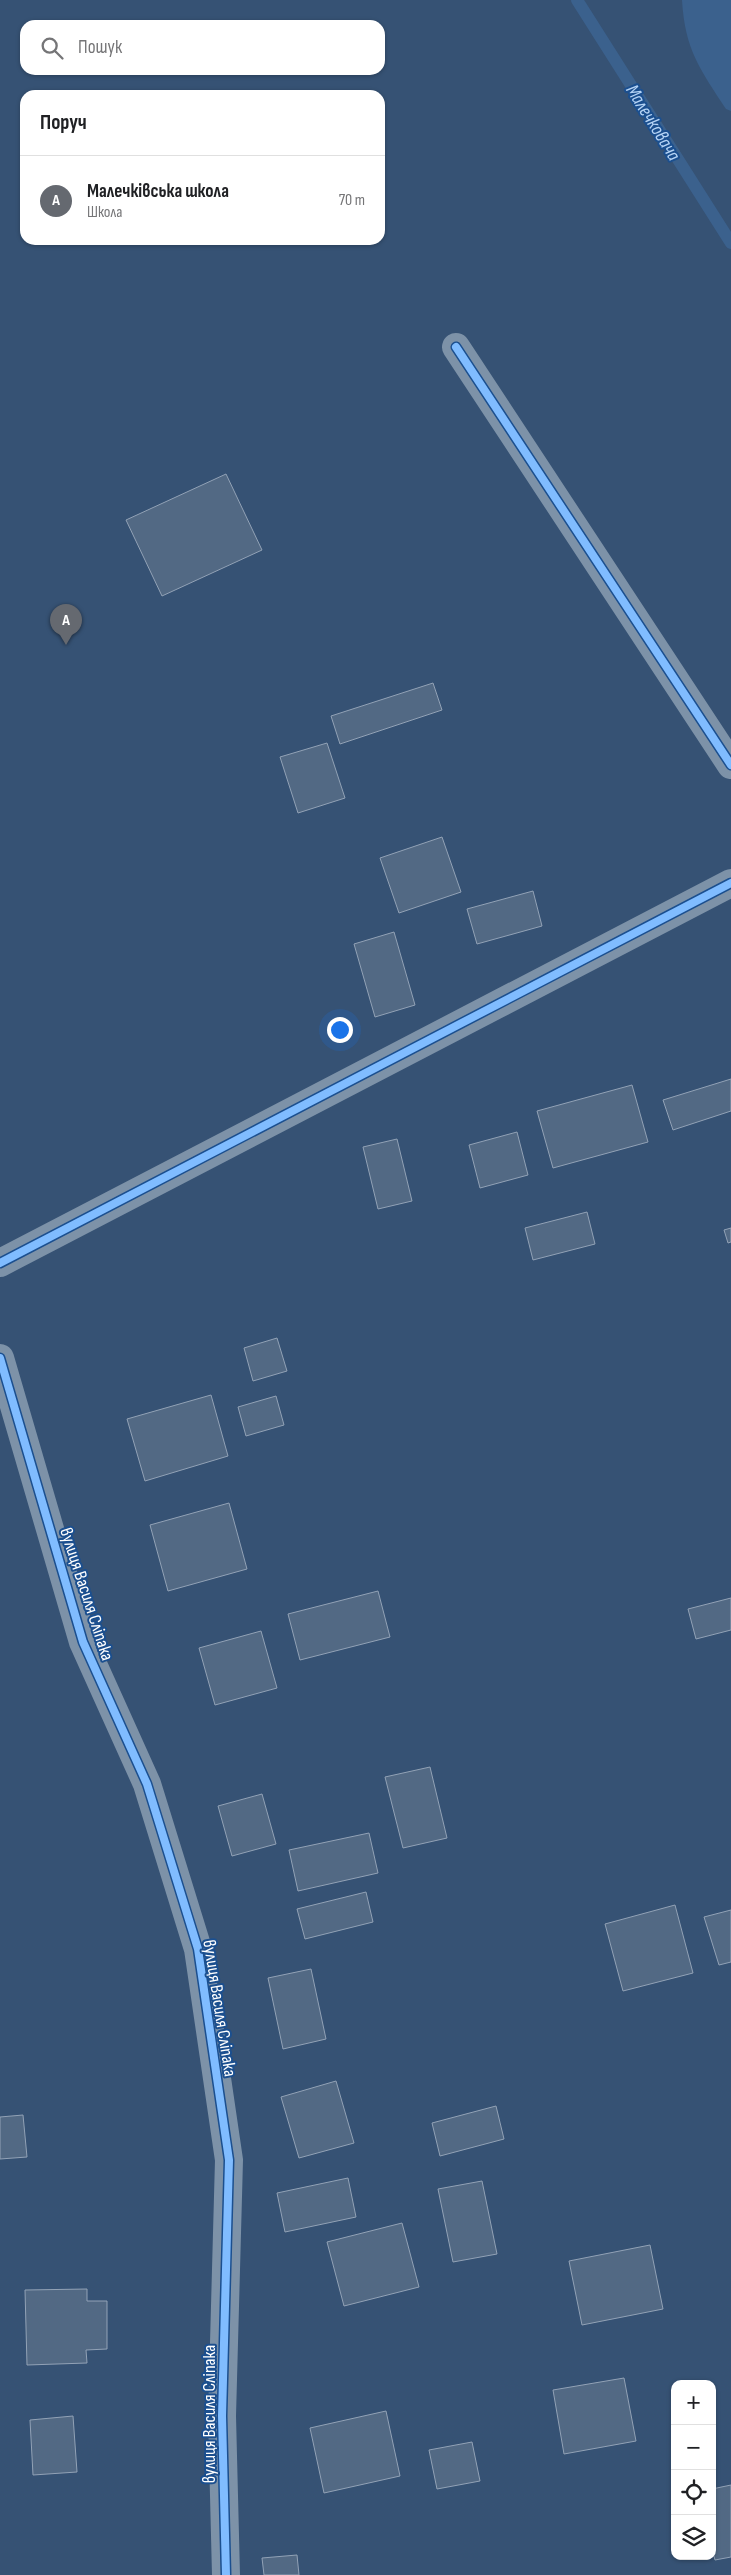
<!DOCTYPE html>
<html lang="uk">
<meta charset="utf-8">
<style>
:root{--surface:#fff;--page:#f6f6f6;--text:#202124;--muted:#757577;--line:#e0e0e0;--accent:#656970}
body{margin:0;font-family:"Sofia Sans Condensed",sans-serif;background:var(--page);color:var(--text)}
.controls{position:absolute;right:15px;bottom:15px;display:grid;overflow:hidden;border-radius:10px;box-shadow:0 1px 4px #0004}
.controls button{width:45px;height:45px;display:grid;place-items:center;padding:0;border:0;border-bottom:1px solid var(--line);background:var(--surface);color:var(--text);font:25px sans-serif}
.you{position:absolute;left:339px;top:1029px;width:18px;height:18px;margin:-12px;border:4px solid #fff;border-radius:50%;background:#1a73e8;box-shadow:0 0 0 8px #1a73e833}
.badge{display:grid;place-items:center;width:32px;height:32px;border-radius:50%;background:var(--accent);color:#fff;font-size:16px;font-weight:700}
.pin{position:absolute;translate:-50% -41px;filter:drop-shadow(0 1px 2px #0008)}
.pin::after{content:'';position:absolute;top:26px;width:18px;height:15px;background:inherit;clip-path:polygon(0 0,100% 0,50% 100%)}
.list{margin:0;padding:0;list-style:none}
h2{display:flex;justify-content:space-between;align-items:center;height:65px;margin:0;padding:0 20px;font-size:21px}
h2 small{font-size:16px;font-weight:400;color:var(--muted)}
.list li{display:grid;grid-template-columns:32px 1fr auto;gap:15px;align-items:center;box-sizing:border-box;height:90px;padding:0 20px;border-top:1px solid var(--line)}
.list b{display:block;font-size:19px;white-space:nowrap}
.list p{margin:0;font-size:16px;white-space:nowrap;color:var(--muted)}
.list em{font-size:16px;font-style:normal;color:var(--muted)}
.icon{flex:none;width:28px;height:28px;fill:none;stroke:currentColor;stroke-width:2;stroke-linecap:round;stroke-linejoin:round}
.map{position:relative;flex:none;width:731px;height:2575px;overflow:hidden}
.search{position:absolute;background:var(--surface);box-shadow:0 1px 4px #0004;left:20px;top:20px;width:365px;height:55px;display:flex;align-items:center;gap:12px;box-sizing:border-box;padding:0 18px;border-radius:15px;color:var(--muted);font-size:19px}
.panel{position:absolute;background:var(--surface);box-shadow:0 1px 4px #0004;left:20px;top:90px;width:365px;height:155px;border-radius:15px}
.map>svg:first-child{display:block}
.water{fill:#3b618d}
.lines{fill:none;stroke-linecap:round;stroke-linejoin:round}
.stream{stroke:#3b618d;stroke-width:12}
.building{fill:#526984;stroke:#92a2b6}
.minor{stroke:#7d92a8;stroke-width:28}
.tertiary{stroke:#7d92a8;stroke-width:28}
.cycleway-casing{stroke:#1b4f8f;stroke-width:11}
.cycleway{stroke:#80bcff;stroke-width:8}
.labels{text-anchor:middle;stroke-width:4;stroke-linejoin:round;paint-order:stroke}
.street-label{font-size:18px;fill:#fff;stroke:#1b4f8f}
.water-label{font-size:19px;font-style:italic;fill:#b5d3f5;stroke:#1b4f8f}
</style>
<div class="map">
<svg width="731" height="2575" viewBox="0 0 731 2575">
<rect width="100%" height="100%" fill="#365274"/>
<!-- water -->
<path class="water" d="M682,0h49v111l-5,-2c-26,-40 -41,-59 -44,-109z"/>
<g class="lines">
<!-- stream -->
<path class="stream" d="M577,0l154,243"/>
</g>
<!-- building -->
<g class="building">
<path d="M226,474l36,76 -100,46 -36,-76z"/>
<path d="M433,683l9,27 -102,34 -9,-28z"/>
<path d="M327,743l18,55 -47,15 -18,-56z"/>
<path d="M442,837l19,55 -62,21 -19,-55z"/>
<path d="M533,891l9,35 -65,18 -10,-35z"/>
<path d="M394,932l21,73 -40,12 -21,-73z"/>
<path d="M731,1079v32l-58,19 -10,-30z"/>
<path d="M632,1085l16,57 -95,26 -16,-57z"/>
<path d="M517,1132l11,43 -48,13 -11,-43z"/>
<path d="M397,1139l15,62 -34,8 -15,-62z"/>
<path d="M587,1212l8,32 -62,16 -8,-32z"/>
<path d="M731,1228v14l-3,1 -4,-13z"/>
<path d="M277,1338l10,33 -34,10 -9,-33z"/>
<path d="M211,1395l17,61 -83,25 -18,-62z"/>
<path d="M276,1396l8,29 -38,11 -8,-29z"/>
<path d="M229,1503l18,66 -79,22 -18,-66z"/>
<path d="M378,1591l12,46 -90,23 -12,-46z"/>
<path d="M731,1598v32l-35,9 -8,-30z"/>
<path d="M261,1631l16,57 -62,17 -16,-57z"/>
<path d="M430,1767l17,71 -44,10 -18,-71z"/>
<path d="M262,1794l14,50 -44,12 -14,-50z"/>
<path d="M369,1833l9,40 -80,18 -9,-41z"/>
<path d="M366,1892l7,30 -68,17 -8,-30z"/>
<path d="M675,1905l18,68 -70,18 -18,-67z"/>
<path d="M731,1910v52l-12,3 -15,-48z"/>
<path d="M311,1969l15,70 -43,10 -15,-71z"/>
<path d="M336,2081l18,62 -55,15 -18,-61z"/>
<path d="M496,2106l8,33 -64,17 -8,-33z"/>
<path d="M23,2115l4,42 -27,2v-42z"/>
<path d="M348,2178l8,39 -71,15 -8,-39z"/>
<path d="M482,2181l15,73 -44,8 -15,-73z"/>
<path d="M402,2223l17,64 -75,19 -17,-64z"/>
<path d="M650,2245l13,64 -81,16 -13,-64z"/>
<path d="M87,2289v12h20v48l-21,1 1,13 -60,2 -2,-75z"/>
<path d="M624,2378l12,63 -72,13 -11,-64z"/>
<path d="M386,2411l14,65 -76,17 -14,-65z"/>
<path d="M73,2416l4,56 -44,3 -3,-55z"/>
<path d="M472,2442l8,39 -43,8 -8,-39z"/>
<path d="M731,2485v72l-16,3 -3,-11v-60z"/>
<path d="M297,2555l2,20h-35l-2,-17z"/>
</g>
<g class="lines">
<!-- minor -->
<g class="minor">
<path d="M456,347l275,418"/>
<path d="M0,1358l83,284 64,142 51,165 31,211 -7,256 4,159"/>
</g>
<!-- tertiary -->
<path class="tertiary" d="M0,1263l731,-380"/>
<!-- cycleway casing -->
<g class="cycleway-casing">
<g id="cycleway">
<path d="M456,347l275,418"/>
<path d="M0,1263l731,-380"/>
<path d="M0,1358l83,284 64,142 51,165 31,211 -7,256 4,159"/>
</g>
</g>
<!-- cycleway -->
<use href="#cycleway" class="cycleway"/>
</g>
<g class="labels">
<!-- street labels -->
<g class="street-label">
<text transform="translate(87 1594) rotate(72)" y="6">вулиця Василя Сліпака</text>
<text transform="translate(220 2008) rotate(81)" y="6">вулиця Василя Сліпака</text>
<text transform="translate(209 2414) rotate(-90)" y="6">вулиця Василя Сліпака</text>
</g>
<!-- water labels -->
<g class="water-label">
<text transform="translate(654 122) rotate(58)" y="7">Малечковача</text>
</g>
</g>
</svg>
<div class="controls">
<button>+</button>
<button>−</button>
<button><svg class="icon" aria-label="locate" viewBox="0 0 24 24"><circle cx="12" cy="12" r="6"/><path d="M12 2v4M12 18v4M2 12h4M18 12h4"/></svg></button>
<button><svg class="icon" aria-label="layers" viewBox="0 0 24 24"><path d="M12 4l9 5-9 5-9-5zM3 14l9 5 9-5"/></svg></button>
</div>
<div class="you"></div>
<div class="pin badge" style="left:66px;top:645px">A</div>
<div class="search"><svg class="icon" aria-label="search" viewBox="0 0 24 24"><circle cx="10" cy="10" r="6"/><path d="M15 15l6 6"/></svg>Пошук</div>
<section class="panel">
<h2>Поруч<small></small></h2>
<ul class="list">
<li><span class="badge">A</span><div><b>Малечківська школа</b><p>Школа</p></div><em>70 m</em></li>
</ul>
</section>
</div>
